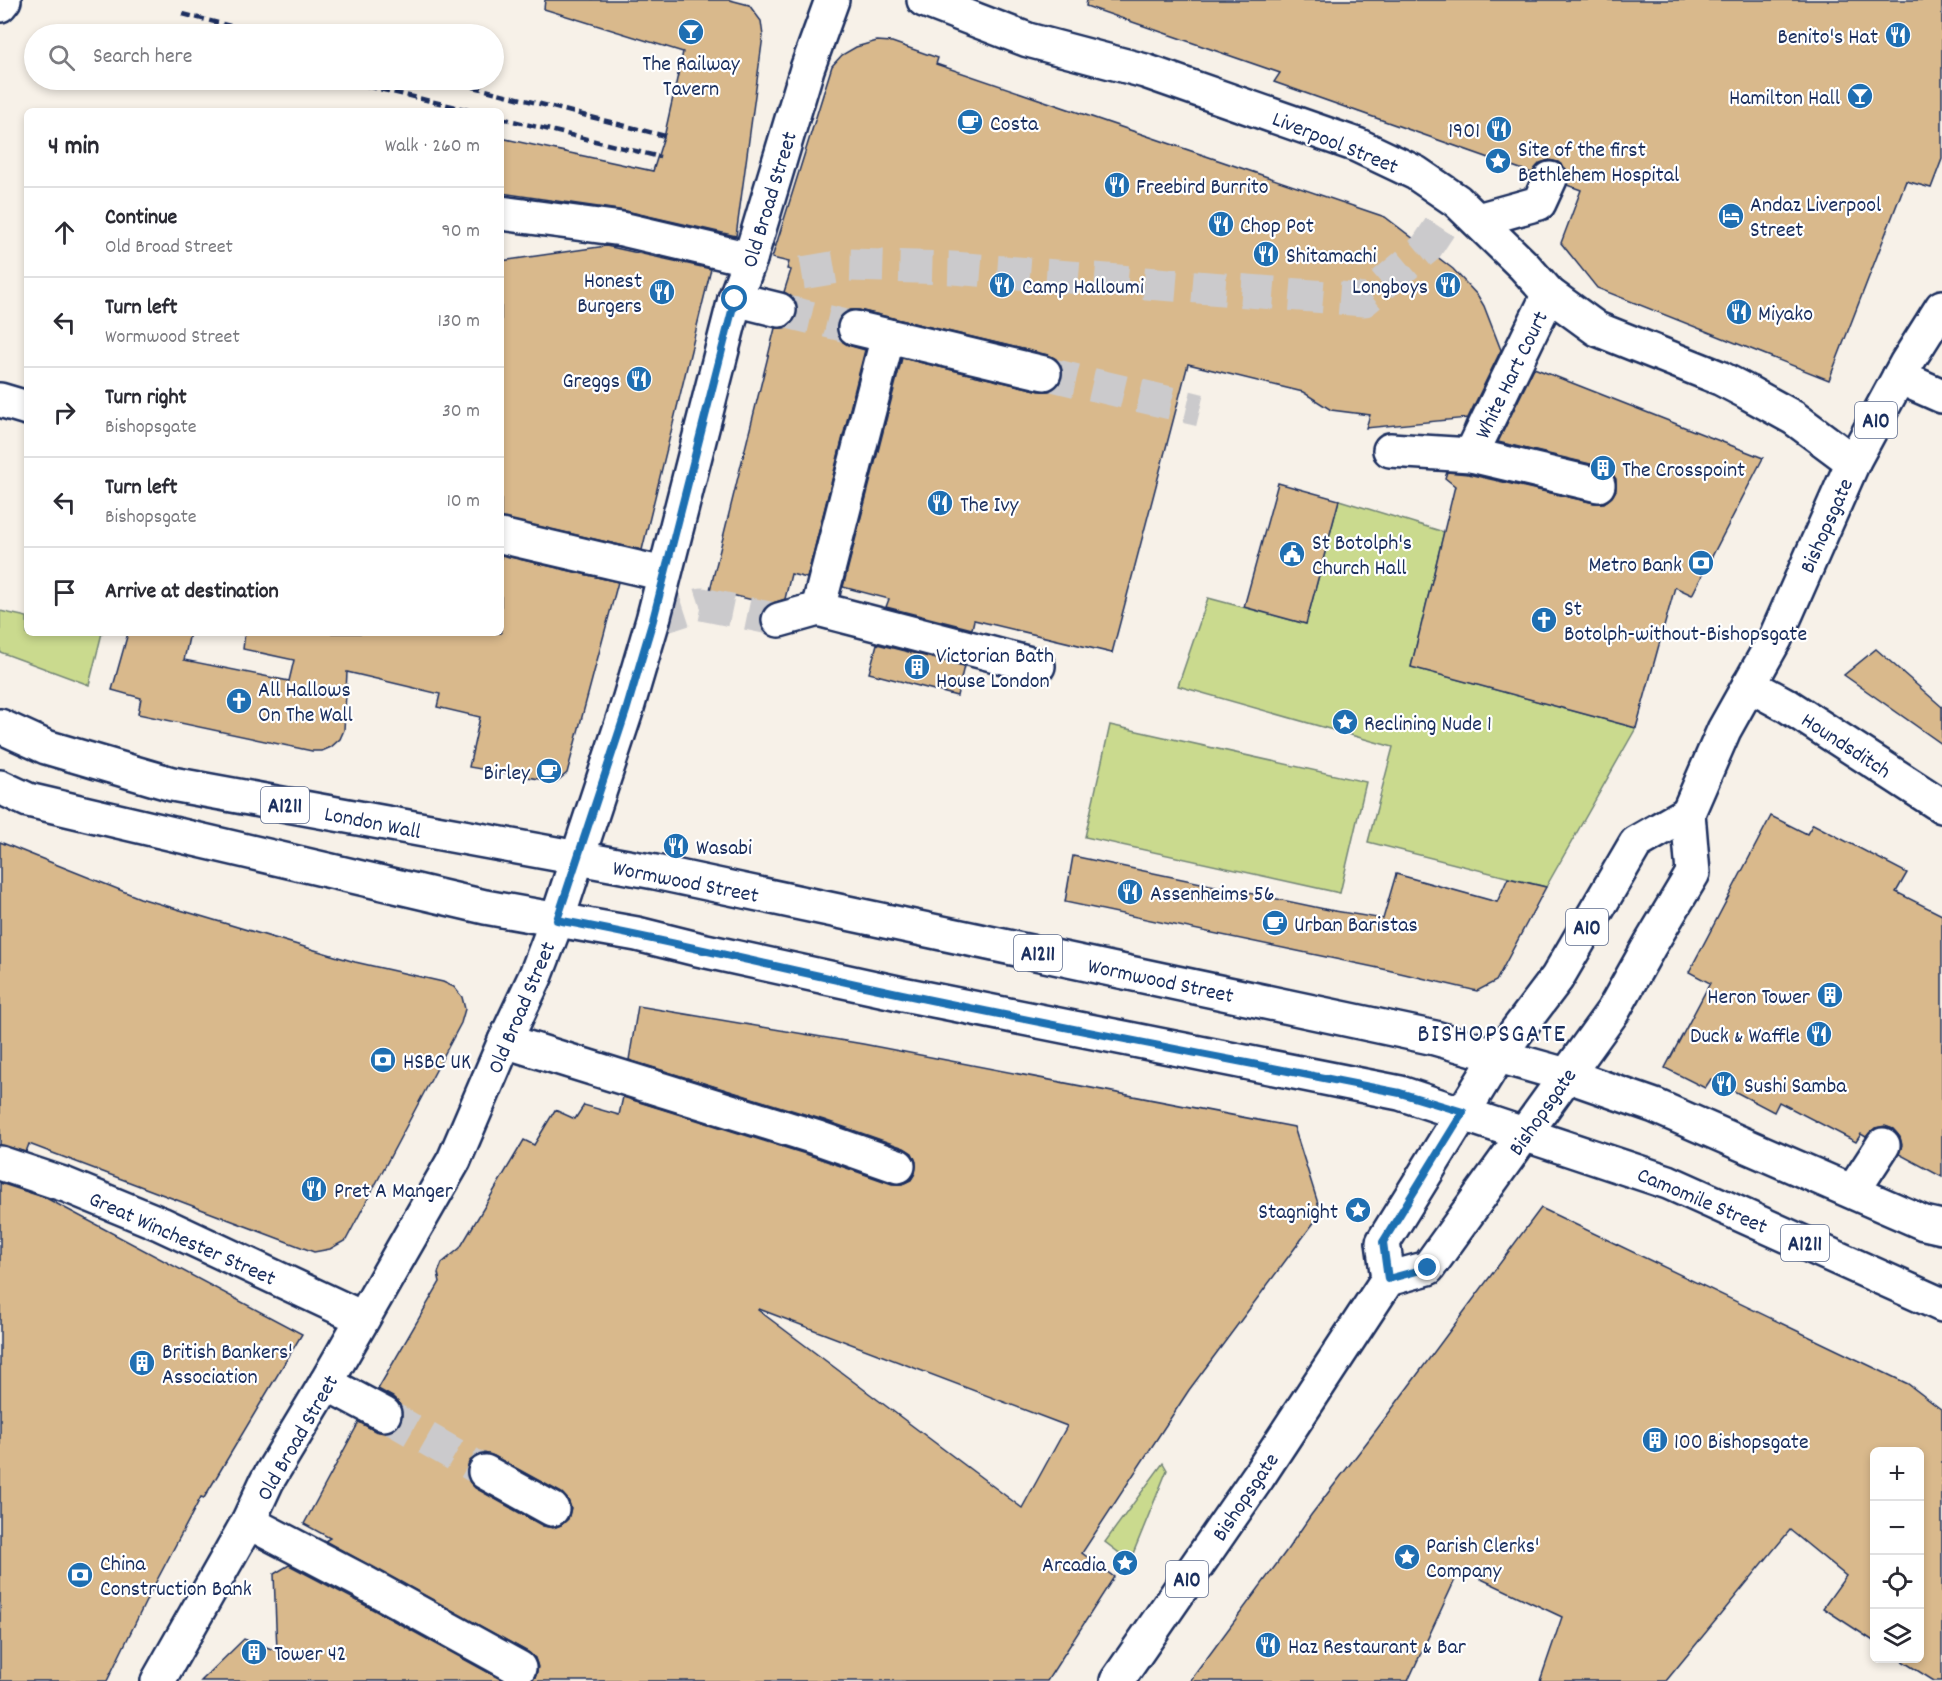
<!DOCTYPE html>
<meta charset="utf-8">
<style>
:root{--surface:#fff;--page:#f7f7f7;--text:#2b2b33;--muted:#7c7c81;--line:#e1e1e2}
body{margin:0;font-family:Dekko,sans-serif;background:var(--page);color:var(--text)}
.controls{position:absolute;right:18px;bottom:18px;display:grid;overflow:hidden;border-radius:9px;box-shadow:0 3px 9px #0003}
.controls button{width:54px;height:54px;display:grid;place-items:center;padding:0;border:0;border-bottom:2px solid var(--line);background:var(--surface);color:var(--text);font:30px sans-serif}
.stop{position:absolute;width:18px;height:18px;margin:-14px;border:4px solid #1f6fb2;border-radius:50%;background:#fff}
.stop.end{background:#1f6fb2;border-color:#fff;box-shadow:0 2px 6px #0008}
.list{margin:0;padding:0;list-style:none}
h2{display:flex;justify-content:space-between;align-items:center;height:78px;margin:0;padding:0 24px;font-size:26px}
h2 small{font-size:20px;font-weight:400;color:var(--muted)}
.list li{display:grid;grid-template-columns:39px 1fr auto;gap:18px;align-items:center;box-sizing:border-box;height:90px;padding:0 24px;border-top:2px solid var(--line)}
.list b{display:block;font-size:22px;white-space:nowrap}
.list p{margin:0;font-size:20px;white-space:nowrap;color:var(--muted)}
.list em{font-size:20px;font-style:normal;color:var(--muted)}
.icon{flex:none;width:33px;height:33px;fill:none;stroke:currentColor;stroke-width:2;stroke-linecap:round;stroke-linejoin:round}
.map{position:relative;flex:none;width:1942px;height:1681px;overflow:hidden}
.search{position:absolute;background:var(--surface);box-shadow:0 3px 9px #0003;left:24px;top:24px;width:480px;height:66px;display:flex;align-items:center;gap:15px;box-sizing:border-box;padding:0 21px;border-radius:33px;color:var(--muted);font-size:22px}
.panel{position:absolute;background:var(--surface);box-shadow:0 3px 9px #0003;left:24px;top:108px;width:480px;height:528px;border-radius:9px}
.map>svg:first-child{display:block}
.green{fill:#cada8e;stroke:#728476;stroke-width:1.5}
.building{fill:#d9b98c;stroke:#1b2f5e;stroke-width:1.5;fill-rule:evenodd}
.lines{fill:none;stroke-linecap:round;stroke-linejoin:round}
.minor-tunnel{stroke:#cbcacc;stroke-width:33;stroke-dasharray:33 16;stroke-linecap:butt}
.minor-casing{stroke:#1b2f5e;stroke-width:38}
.major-casing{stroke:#1b2f5e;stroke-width:38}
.minor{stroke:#fff;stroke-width:33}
.major{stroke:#fff;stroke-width:33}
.rail{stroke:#1b2f5e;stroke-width:4.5;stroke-dasharray:9 4.5;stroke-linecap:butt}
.route{stroke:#1f6fb2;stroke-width:8}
.labels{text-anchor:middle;stroke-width:4.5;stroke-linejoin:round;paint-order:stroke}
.shield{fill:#fff;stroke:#5f6d8e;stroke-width:1.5}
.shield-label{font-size:21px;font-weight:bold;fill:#1b2f5e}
.poi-label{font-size:22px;fill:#1b2f5e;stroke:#fff;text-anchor:start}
.street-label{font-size:22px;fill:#1b2f5e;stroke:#fff}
.quarter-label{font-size:26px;letter-spacing:1.5px;fill:#1b2f5e;stroke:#fff}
</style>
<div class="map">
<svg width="1942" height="1681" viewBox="0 0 1942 1681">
<rect width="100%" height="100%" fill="#f7f1e8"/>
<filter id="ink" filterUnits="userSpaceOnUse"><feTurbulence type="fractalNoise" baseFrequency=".0167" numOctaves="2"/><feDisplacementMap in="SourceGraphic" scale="12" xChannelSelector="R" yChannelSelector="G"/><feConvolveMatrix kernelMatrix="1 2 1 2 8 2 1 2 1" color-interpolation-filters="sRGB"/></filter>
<g filter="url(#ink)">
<!-- green -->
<g class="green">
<path d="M1339,500l105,32 -33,135 225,61 -90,159 -178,-45 25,-95 -215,-61 30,-88 98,26z"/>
<path d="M0,611l27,6v16h75l-13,52 -89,-33z"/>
<path d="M1110,725l256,57 -26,111 -255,-56z"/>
<path d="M1163,1463l4,7 -37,91 -25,-19z"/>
</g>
<!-- building -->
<g class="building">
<path d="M545,0h185l19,5 12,16 2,15 -27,200 -110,-25 -125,-18v-55l152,33 12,-38 18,-81 -139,-43z"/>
<path d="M1087,0h855v159l-11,29 -25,-7 -77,199 -232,-92 -36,-45 20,-53 -14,-5 2,-8 -3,-8 -8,-7 -9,-2 -9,3 -8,10 -258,-91 6,-9 -194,-67z"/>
<path d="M877,41l15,1 46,16 -2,6 449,153 68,52 25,27 6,10 17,44 -38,78 4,-10 -101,10 4,-13 -39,-5 -28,-18 -115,-28 -76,289 -138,-33 -2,9 -86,-22 3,-8 -46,-12 59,-229 138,33h10l8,-6 4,-8v-10l-6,-8 -8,-4 -189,-45h-9l-8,5 -5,8v11l6,8 8,4 14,4 -58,228 -16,-4 -6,25 -15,5 -60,-14 65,-262h10l7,-5 5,-9v-10l-5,-7 -8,-5 7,-22 -4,-1 2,-7 -17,-4 60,-192 10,-11 14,-8z"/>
<path d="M606,246l105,23 -69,281 -141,-32v-257z"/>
<path d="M1534,368l229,90 -71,137 -17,-8 -39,141 -225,-61 44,-181 -10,-8 2,-6 21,2 126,29h10l8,-6 4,-7v-11l-6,-8 -7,-4 -105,-25z"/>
<path d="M1278,483l61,17 -33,124 -62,-17z"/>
<path d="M501,555l117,27 -51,191 -11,9 -87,-15 11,-50 -43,-10 3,-13 -93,-22 -3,58 -4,9 -9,8 -9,4h-10l-174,-37 3,-16 -29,-8 16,-57h62l-6,27 105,21 5,-21 -51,-11 2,-16h256z"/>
<path d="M877,644l87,22 -7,30 -88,-23z"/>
<path d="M1876,649l66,58v37l-98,-69z"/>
<path d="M1771,816l36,18 6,-10 94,49 -11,19 46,23v262l-43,-23 3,-9 -2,-8 -7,-8 -8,-3 -10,2 -9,9 -5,-3 -5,8 -77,-40 -5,10 -63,-33 -6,9 -40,-20 45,-85 -21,-11z"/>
<path d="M0,842l140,56 215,64 88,20 11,5 8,10 3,12 -4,14 -115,217 -16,9 -16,3 -285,-108 -3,8 -26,-7z"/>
<path d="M1073,856l256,54 54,9 13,-45 101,28 11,-24 38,9 -50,94 -19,10 -94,-22 -318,-67z"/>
<path d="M638,1006l225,38 431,83 27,86 -132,177 -107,163 32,24 -67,104h-515l4,-5 2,-9 -3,-9 -7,-6 -203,-111 5,-3 -26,-14 55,-102 16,9 9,2 9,-3 7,-7 3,-10 -3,-9 -7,-7 -15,-8 62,-107 -2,-9 4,-10 18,-15 64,-108 10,5 21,-35 20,9 9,-14 35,10 4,-18 189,59 80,28h10l9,-4 4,-7 1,-11 -4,-9 -8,-5 -80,-28 -195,-60zM759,1309l308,117 -45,82 -264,-198zM484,1453l10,3 68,37 6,7 3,8 -3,11 -7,6 -8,3 -10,-2 -68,-38 -6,-7 -3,-9 3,-10 6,-6z"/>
<path d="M0,1183l46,15 256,136 -98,164 -3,-1 -54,102 -40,82h-107z"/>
<path d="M1541,1208l367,176 34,26v271h-8l-35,-22h21v-207h-45v190l-52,-34 23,-32 -56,-46 -124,151h-126l22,-64 -102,-48 -52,112h-218l97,-131 24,-35 66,-86z"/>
<path d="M289,1565l63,33 152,83h-303l43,-42 33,12 -3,-77z"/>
</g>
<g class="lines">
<!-- minor-tunnel -->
<g class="minor-tunnel">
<path d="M802,273l48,-8 103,3 411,32 62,-52 31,-47"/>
<path d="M779,310l76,18"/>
<path d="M1044,373l156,37"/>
<path d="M653,620l49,-16 77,16"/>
<path d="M384,1414l101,58"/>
</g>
<!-- minor casing -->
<g class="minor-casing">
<g id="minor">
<path d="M924,0l104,40 117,31 212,74 59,28 41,28 67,65 25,28 48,35 123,49 27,14 47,26 59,44"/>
<path d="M0,5l4,-5"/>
<path d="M501,213l121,16 128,30"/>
<path d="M1478,220l61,-17 11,-24"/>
<path d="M735,299l44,11"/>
<path d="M855,328l189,45"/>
<path d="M1899,377l43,19"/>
<path d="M0,400l27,8"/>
<path d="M1390,450l81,5 127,30"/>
<path d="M1471,455l78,-161"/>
<path d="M501,536l163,38"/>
<path d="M818,609l70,-273"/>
<path d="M779,620l39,-11 220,57"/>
<path d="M1749,685l39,21 154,100"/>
<path d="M505,1041l313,97 80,28"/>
<path d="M0,1163l66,22 95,39 201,94"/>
<path d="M1853,1191l30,-46"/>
<path d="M326,1383l58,31"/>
<path d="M485,1472l67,37"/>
<path d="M248,1522l113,59 158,87"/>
<path d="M158,1681l90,-159 19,-41 59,-98 128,-223 51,-119 31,-66 21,-55 69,-209 27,-91 82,-321 15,-40 57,-190 25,-69"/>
</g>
</g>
<!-- major casing -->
<g class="major-casing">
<g id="major">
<path d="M0,726l46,21 126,37 483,88 780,166 131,37 89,31 269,117 18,4"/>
<path d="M0,787l28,13 457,107 152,27 60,15 206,45 497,99 268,89 274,123"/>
<path d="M1388,1279l40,-11 185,-257 37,-66 43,-72 -5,-60 36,-83 51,-91 78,-177 53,-98 36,-57"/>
<path d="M1117,1681l141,-204 130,-198 -5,-37 115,-186 59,-78 79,-135 52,-30"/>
</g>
</g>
<!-- minor -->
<use href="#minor" class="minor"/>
<!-- major -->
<use href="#major" class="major"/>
<!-- rail -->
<g class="rail">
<path d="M183,14l79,20"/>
<path d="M341,80l132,31"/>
<path d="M447,80l218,56"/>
<path d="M501,118l159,39"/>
</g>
</g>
</g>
<g class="lines" filter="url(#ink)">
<!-- route -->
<path class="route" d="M735,299l-82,321 -27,91 -69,209c116,21 230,50 345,74 166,35 332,66 498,99l63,19 -80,130 5,37 40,-11"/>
</g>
<!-- icons -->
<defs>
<g id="bar-disc" transform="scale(1.35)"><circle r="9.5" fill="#1f6fb2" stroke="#fff"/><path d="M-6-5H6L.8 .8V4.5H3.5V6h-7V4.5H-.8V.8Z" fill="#fff"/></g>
<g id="restaurant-disc" transform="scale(1.35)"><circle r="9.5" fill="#1f6fb2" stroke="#fff"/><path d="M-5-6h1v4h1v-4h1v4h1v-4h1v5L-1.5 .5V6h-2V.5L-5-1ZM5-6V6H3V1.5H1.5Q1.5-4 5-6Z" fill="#fff"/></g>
<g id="cafe-disc" transform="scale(1.35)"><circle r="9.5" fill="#1f6fb2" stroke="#fff"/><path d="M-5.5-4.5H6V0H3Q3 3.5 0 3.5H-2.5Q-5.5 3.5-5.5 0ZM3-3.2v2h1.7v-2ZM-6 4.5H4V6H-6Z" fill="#fff"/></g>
<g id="sight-disc" transform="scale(1.35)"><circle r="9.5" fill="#1f6fb2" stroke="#fff"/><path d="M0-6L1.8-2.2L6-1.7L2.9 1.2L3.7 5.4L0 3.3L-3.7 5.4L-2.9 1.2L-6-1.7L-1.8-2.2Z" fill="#fff"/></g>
<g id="hotel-disc" transform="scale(1.35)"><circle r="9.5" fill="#1f6fb2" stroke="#fff"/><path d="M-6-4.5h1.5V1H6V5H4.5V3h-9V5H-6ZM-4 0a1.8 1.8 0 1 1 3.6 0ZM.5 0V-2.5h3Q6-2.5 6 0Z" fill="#fff"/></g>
<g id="building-disc" transform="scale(1.35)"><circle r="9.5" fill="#1f6fb2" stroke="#fff"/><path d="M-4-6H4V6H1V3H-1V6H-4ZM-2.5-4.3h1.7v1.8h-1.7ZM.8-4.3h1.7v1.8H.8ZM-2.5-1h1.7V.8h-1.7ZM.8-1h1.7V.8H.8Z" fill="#fff"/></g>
<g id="civic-disc" transform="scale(1.35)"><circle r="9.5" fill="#1f6fb2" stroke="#fff"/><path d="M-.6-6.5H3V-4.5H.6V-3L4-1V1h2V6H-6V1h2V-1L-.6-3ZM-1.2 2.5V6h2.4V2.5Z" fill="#fff"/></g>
<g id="bank-disc" transform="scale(1.35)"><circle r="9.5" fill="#1f6fb2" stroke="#fff"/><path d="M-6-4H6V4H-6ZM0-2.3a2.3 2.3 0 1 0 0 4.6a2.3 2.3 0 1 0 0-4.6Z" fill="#fff"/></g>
<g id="church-disc" transform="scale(1.35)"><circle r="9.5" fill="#1f6fb2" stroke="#fff"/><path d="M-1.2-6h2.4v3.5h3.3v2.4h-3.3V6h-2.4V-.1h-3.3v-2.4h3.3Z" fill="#fff"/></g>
</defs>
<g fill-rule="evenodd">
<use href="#bar-disc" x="691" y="32"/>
<use href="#restaurant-disc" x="1898" y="35"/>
<use href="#bar-disc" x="1860" y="96"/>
<use href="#cafe-disc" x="970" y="122"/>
<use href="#restaurant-disc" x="1499" y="129"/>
<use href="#sight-disc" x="1498" y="161"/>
<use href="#restaurant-disc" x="1117" y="185"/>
<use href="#hotel-disc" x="1731" y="216"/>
<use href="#restaurant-disc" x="1221" y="224"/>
<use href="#restaurant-disc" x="1266" y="254"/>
<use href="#restaurant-disc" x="1002" y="285"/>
<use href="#restaurant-disc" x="1448" y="285"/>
<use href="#restaurant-disc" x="662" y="292"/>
<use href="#restaurant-disc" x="1739" y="312"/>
<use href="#restaurant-disc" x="639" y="379"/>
<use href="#building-disc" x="1603" y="468"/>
<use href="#restaurant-disc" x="940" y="503"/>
<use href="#civic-disc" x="1292" y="554"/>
<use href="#bank-disc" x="1701" y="563"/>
<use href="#church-disc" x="1544" y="620"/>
<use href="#building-disc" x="917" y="667"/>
<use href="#church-disc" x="239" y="701"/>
<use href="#sight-disc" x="1345" y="722"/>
<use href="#cafe-disc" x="549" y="771"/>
<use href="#restaurant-disc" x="676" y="846"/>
<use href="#restaurant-disc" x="1130" y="892"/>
<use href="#cafe-disc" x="1275" y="923"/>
<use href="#building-disc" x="1830" y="995"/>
<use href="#restaurant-disc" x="1819" y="1034"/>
<use href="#bank-disc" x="383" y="1060"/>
<use href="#restaurant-disc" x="1724" y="1084"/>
<use href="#restaurant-disc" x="314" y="1189"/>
<use href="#sight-disc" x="1358" y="1210"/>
<use href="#building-disc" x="142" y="1363"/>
<use href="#building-disc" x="1655" y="1440"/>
<use href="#sight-disc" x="1407" y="1557"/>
<use href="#sight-disc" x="1125" y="1563"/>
<use href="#bank-disc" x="80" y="1575"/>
<use href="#restaurant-disc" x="1268" y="1645"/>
<use href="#building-disc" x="254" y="1652"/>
</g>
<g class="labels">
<!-- shield labels -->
<g class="shield">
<rect x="1855" y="402" width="42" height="36" rx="4.5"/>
<rect x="261" y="787" width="48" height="36" rx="4.5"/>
<rect x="1566" y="909" width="42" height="36" rx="4.5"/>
<rect x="1014" y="935" width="48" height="36" rx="4.5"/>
<rect x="1781" y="1225" width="48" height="36" rx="4.5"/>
<rect x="1166" y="1561" width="42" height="36" rx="4.5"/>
</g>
<g class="shield-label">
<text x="1876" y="427">A10</text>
<text x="285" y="812">A1211</text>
<text x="1587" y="934">A10</text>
<text x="1038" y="960">A1211</text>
<text x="1805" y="1250">A1211</text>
<text x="1187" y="1586">A10</text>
</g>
<!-- poi labels -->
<g class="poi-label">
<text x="1878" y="43" text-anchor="end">Benito's Hat</text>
<text x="691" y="70" text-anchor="middle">The Railway<tspan x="691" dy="25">Tavern</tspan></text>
<text x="1840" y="104" text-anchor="end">Hamilton Hall</text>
<text x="990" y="130">Costa</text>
<text x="1480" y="137" text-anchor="end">1901</text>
<text x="1518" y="156">Site of the first<tspan x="1518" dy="25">Bethlehem Hospital</tspan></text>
<text x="1136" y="193">Freebird Burrito</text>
<text x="1750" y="211">Andaz Liverpool<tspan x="1750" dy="25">Street</tspan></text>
<text x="1240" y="232">Chop Pot</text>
<text x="1286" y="262">Shitamachi</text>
<text x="642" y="287" text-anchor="end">Honest<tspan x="642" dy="25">Burgers</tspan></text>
<text x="1022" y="293">Camp Halloumi</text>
<text x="1428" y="293" text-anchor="end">Longboys</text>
<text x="1758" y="320">Miyako</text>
<text x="620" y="387" text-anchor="end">Greggs</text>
<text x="1622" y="476">The Crosspoint</text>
<text x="960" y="511">The Ivy</text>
<text x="1312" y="549">St Botolph's<tspan x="1312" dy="25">Church Hall</tspan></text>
<text x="1682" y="571" text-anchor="end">Metro Bank</text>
<text x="1564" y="615">St<tspan x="1564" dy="25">Botolph-without-Bishopsgate</tspan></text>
<text x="936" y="662">Victorian Bath<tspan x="936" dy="25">House London</tspan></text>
<text x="258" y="696">All Hallows<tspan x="258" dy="25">On The Wall</tspan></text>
<text x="1364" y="730">Reclining Nude 1</text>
<text x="530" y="779" text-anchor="end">Birley</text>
<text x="696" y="854">Wasabi</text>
<text x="1150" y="900">Assenheims 56</text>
<text x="1294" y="931">Urban Baristas</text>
<text x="1810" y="1003" text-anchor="end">Heron Tower</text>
<text x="1800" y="1042" text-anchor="end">Duck &amp; Waffle</text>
<text x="403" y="1068">HSBC UK</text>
<text x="1744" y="1092">Sushi Samba</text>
<text x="334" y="1197">Pret A Manger</text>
<text x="1338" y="1218" text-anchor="end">Stagnight</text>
<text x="162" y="1358">British Bankers'<tspan x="162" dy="25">Association</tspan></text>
<text x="1674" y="1448">100 Bishopsgate</text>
<text x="1426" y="1552">Parish Clerks'<tspan x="1426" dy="25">Company</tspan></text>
<text x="100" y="1570">China<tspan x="100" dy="25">Construction Bank</tspan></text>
<text x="1106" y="1571" text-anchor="end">Arcadia</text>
<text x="1288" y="1653">Haz Restaurant &amp; Bar</text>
<text x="274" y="1660">Tower 42</text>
</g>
<!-- street labels -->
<g class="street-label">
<text transform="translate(1336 141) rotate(22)" y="8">Liverpool Street</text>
<text transform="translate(768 199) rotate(-73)" y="8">Old Broad Street</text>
<text transform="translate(1510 374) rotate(-64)" y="8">White Hart Court</text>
<text transform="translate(1825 525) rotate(-66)" y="8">Bishopsgate</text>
<text transform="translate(1847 744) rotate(33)" y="8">Houndsditch</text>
<text transform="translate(373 821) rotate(11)" y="8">London Wall</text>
<text transform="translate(686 880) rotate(11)" y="8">Wormwood Street</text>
<text transform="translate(1161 979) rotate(12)" y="8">Wormwood Street</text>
<text transform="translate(520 1007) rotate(-67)" y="8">Old Broad Street</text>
<text transform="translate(1541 1111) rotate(-55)" y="8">Bishopsgate</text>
<text transform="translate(1703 1199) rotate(23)" y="8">Camomile Street</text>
<text transform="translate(183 1237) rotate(24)" y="8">Great Winchester Street</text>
<text transform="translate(296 1437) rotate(-60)" y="8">Old Broad Street</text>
<text transform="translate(1244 1496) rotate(-56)" y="8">Bishopsgate</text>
</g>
<!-- quarter labels -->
<g class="quarter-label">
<text x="1492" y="1041">BISHOPSGATE</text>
</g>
</g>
</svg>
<div class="controls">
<button>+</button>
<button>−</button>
<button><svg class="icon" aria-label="locate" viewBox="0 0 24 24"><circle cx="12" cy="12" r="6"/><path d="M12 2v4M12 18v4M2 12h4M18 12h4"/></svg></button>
<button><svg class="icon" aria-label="layers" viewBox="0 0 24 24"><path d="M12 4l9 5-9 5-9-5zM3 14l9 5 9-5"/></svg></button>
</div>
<div class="stop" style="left:735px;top:299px"></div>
<div class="stop end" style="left:1428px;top:1268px"></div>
<div class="search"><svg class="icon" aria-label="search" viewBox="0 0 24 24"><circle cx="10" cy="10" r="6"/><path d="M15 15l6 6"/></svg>Search here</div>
<section class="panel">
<h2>4 min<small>Walk · 260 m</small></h2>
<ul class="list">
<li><svg class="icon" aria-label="ahead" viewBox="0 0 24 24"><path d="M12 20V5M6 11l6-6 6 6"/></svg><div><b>Continue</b><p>Old Broad Street</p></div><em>90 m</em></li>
<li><svg class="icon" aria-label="left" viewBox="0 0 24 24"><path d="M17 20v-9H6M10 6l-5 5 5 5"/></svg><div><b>Turn left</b><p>Wormwood Street</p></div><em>130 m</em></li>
<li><svg class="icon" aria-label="right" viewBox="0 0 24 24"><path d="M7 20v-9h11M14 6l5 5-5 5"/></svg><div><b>Turn right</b><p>Bishopsgate</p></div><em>30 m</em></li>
<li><svg class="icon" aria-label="left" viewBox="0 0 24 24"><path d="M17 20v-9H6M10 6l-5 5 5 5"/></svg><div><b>Turn left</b><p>Bishopsgate</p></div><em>10 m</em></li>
<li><svg class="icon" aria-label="arrive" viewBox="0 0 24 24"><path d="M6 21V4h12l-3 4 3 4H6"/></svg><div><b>Arrive at destination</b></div></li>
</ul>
</section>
</div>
